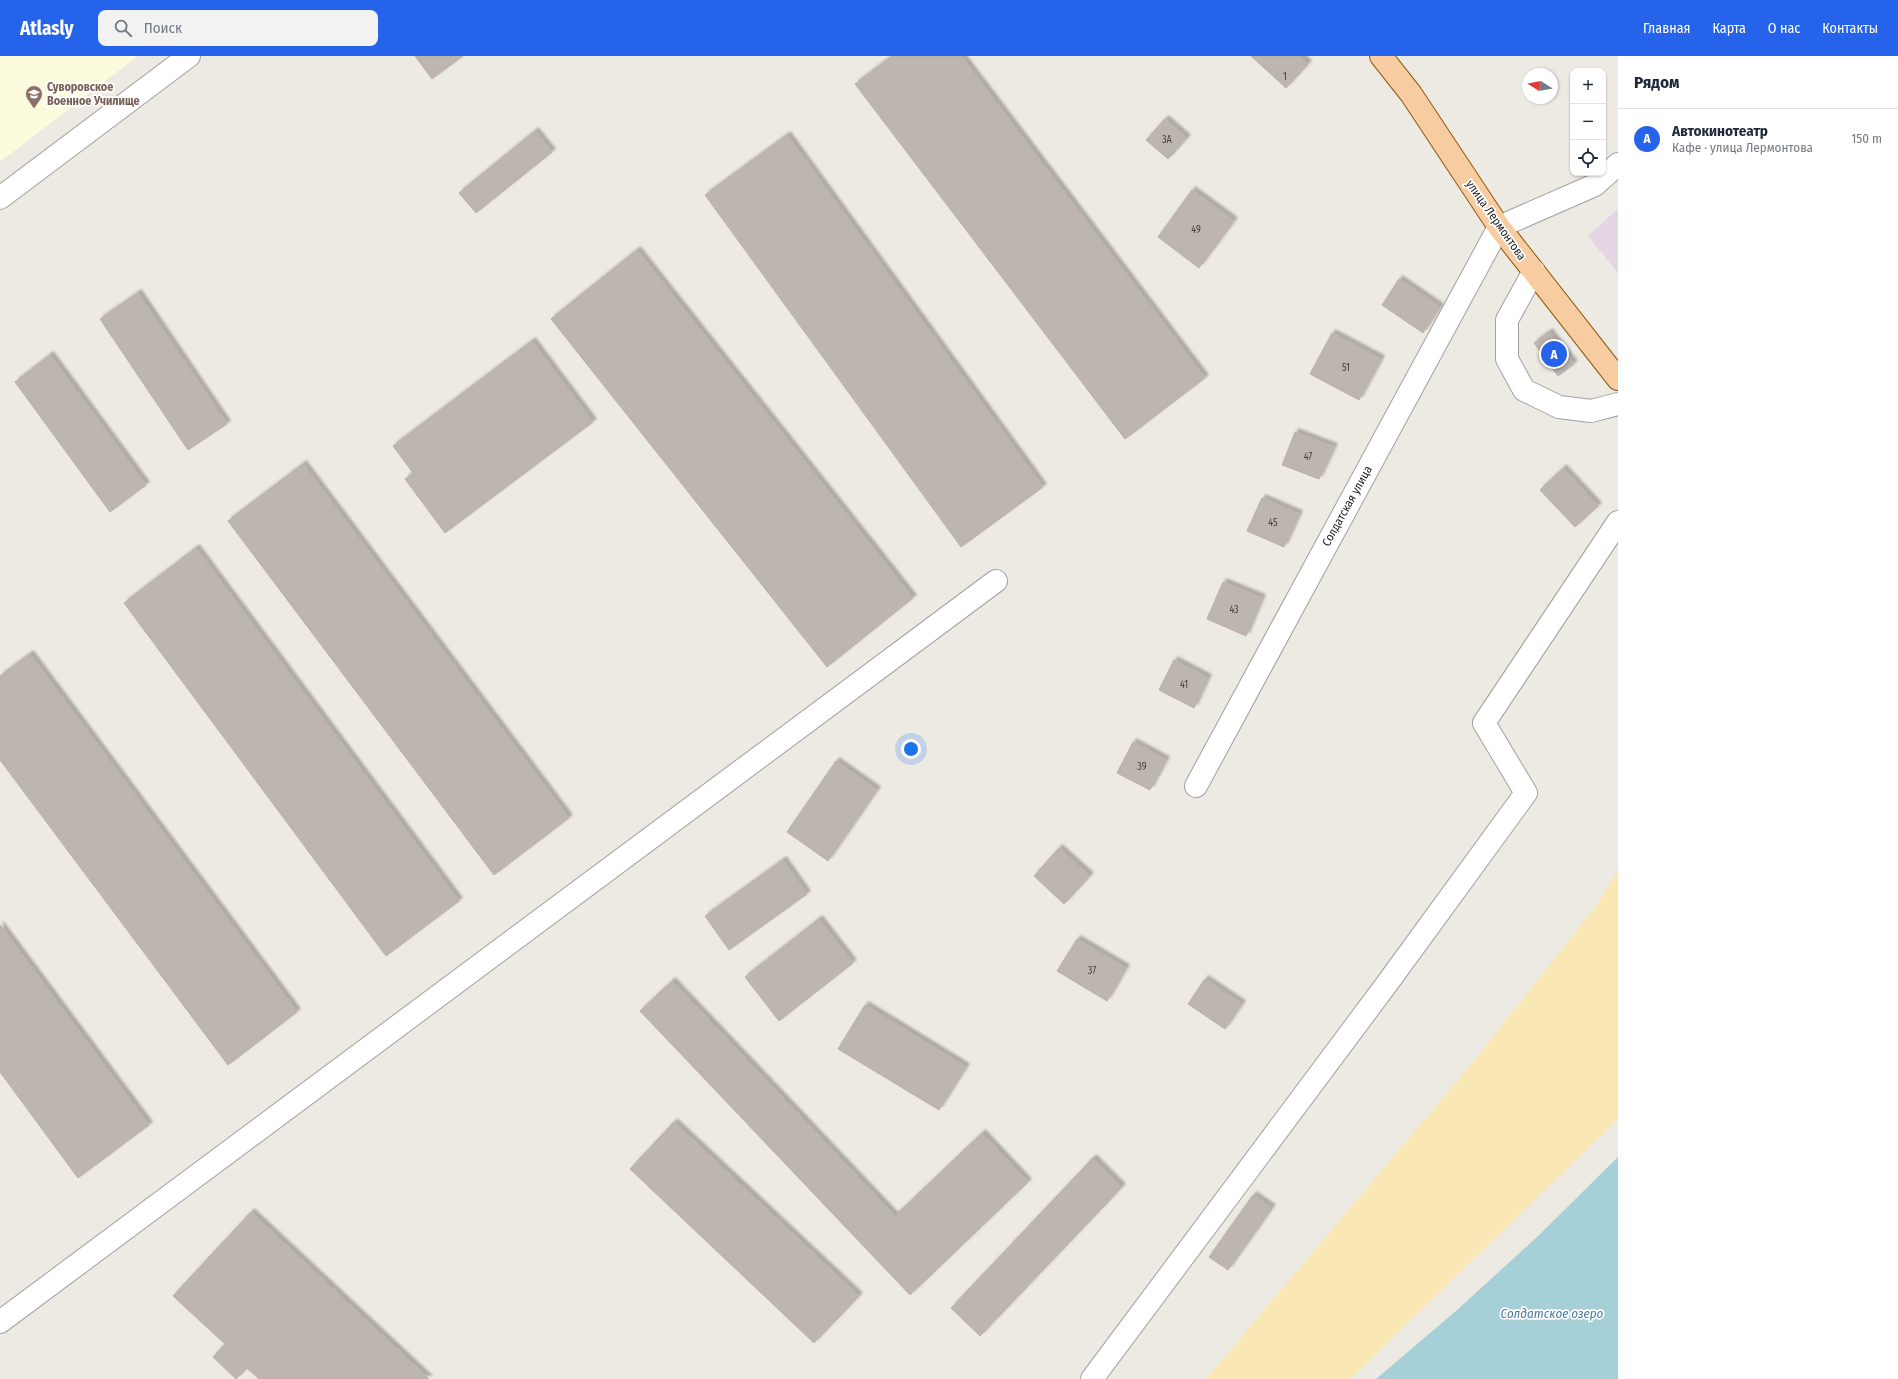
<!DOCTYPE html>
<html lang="ru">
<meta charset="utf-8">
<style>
:root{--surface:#fff;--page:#f2f2f3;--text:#1f2937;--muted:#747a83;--line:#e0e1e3;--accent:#2563eb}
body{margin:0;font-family:"Fira Sans Condensed",sans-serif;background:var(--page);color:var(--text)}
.controls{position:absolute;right:12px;top:12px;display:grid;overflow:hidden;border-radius:8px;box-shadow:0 1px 3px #0004}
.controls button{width:36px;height:36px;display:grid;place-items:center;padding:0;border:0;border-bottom:1px solid var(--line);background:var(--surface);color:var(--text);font:20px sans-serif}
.compass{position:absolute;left:1522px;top:12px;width:36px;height:36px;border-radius:50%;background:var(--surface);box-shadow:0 1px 3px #0004;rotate:281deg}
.you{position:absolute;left:911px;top:693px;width:14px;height:14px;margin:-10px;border:3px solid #fff;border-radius:50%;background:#1a73e8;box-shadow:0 0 0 6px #1a73e833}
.badge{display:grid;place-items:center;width:26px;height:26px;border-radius:50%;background:var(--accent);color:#fff;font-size:13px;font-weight:700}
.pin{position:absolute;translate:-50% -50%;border:2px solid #fff;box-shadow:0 1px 4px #0006}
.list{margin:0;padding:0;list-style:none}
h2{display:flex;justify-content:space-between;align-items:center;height:52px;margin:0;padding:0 16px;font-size:17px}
h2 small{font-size:13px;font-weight:400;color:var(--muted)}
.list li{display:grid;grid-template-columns:26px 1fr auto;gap:12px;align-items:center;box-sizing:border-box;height:60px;padding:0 16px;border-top:1px solid var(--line)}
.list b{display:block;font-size:15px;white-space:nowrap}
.list p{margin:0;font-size:13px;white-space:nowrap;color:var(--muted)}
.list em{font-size:13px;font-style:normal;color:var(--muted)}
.icon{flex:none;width:22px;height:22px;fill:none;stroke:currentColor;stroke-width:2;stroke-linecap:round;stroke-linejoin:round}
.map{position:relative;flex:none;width:1618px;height:1323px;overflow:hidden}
header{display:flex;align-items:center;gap:24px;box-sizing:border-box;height:56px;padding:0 20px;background:var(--accent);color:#fff}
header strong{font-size:19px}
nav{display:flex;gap:22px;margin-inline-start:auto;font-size:14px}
.search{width:280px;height:36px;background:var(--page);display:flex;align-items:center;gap:10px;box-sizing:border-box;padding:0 14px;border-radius:8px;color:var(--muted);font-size:15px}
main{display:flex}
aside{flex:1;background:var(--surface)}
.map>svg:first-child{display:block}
.industrial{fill:#e6d5e4}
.education{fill:#fdfbdd}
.sand{fill:#fae8b4}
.water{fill:#a6d0d8}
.building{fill:#bdb5b0;stroke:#beafa6;filter:url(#shadow)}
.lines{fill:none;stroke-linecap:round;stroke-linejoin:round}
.minor-casing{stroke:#a1a1a1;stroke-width:24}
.major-casing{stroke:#8c5a09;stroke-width:24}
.minor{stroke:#fff;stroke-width:22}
.major{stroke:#f6cca0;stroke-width:22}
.labels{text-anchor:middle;stroke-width:3.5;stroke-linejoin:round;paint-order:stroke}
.number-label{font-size:10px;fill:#454342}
.education-label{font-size:12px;font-weight:bold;fill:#785e54;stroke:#fff;text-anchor:start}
.street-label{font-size:12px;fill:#1d1d1d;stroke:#fff}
.water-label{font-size:13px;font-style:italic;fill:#4c7a9f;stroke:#fff}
</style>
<header>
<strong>Atlasly</strong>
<div class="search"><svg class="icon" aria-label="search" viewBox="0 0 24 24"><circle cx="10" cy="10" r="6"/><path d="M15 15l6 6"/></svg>Поиск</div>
<nav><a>Главная</a><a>Карта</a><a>О нас</a><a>Контакты</a></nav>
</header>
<main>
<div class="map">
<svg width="1618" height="1323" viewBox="0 0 1618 1323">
<defs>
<filter id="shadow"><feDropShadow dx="3.5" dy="-3.5" stdDeviation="1" flood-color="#0004"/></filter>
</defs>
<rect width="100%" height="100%" fill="#ede9e3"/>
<!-- industrial -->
<path class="industrial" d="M1618,153v64l-30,-37z"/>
<!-- education -->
<path class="education" d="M0,0h138l-138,106z"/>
<!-- sand -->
<path class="sand" d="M1618,814v249l-268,260h-144l267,-317 123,-156z"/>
<!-- water -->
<path class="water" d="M1618,1101v222h-242l81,-69 79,-72z"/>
<!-- building -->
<g class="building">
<path d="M415,0h48l-31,23z"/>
<path d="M892,0h69l244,322 -80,61 -270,-355z"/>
<path d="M1251,0h49l8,8 -22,24z"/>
<path d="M1165,63l22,19 -19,21 -22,-19z"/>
<path d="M535,75l17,21 -76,61 -17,-20z"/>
<path d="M787,79l256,352 -82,60 -256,-352z"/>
<path d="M1192,134l42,31 -35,47 -41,-31z"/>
<path d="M637,194l276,348 -86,69 -276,-348z"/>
<path d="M1399,223l41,28 -17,26 -41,-28z"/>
<path d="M138,237l89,131 -39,26 -88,-131z"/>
<path d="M1549,276l25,32 -16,12 -24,-33z"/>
<path d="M1332,277l49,26 -22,41 -49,-26z"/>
<path d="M532,285l61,81 -148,111 -40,-54 8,-6 -20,-27z"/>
<path d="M50,299l96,130 -36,27 -95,-130z"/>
<path d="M1295,376l39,15 -15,32 -37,-14z"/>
<path d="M303,408l266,354 -75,57 -266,-354z"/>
<path d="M1563,412l35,38 -23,21 -35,-37z"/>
<path d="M1262,442l37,16 -15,33 -37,-16z"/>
<path d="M196,492l263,353 -73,55 -262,-353z"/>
<path d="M1223,526l39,16 -16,38 -39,-17z"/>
<path d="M30,598l267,358 -69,53 -228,-305v-84z"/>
<path d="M1174,604l34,18 -14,30 -35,-18z"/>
<path d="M1133,686l33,18 -16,30 -33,-17z"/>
<path d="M836,705l41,29 -49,71 -41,-29z"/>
<path d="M1059,792l31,28 -26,28 -30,-28z"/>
<path d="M783,804l24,34 -78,56 -24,-34z"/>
<path d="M819,863l34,44 -74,58 -34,-44z"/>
<path d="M0,869l149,200 -71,53 -78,-106z"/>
<path d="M1077,883l49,29 -19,33 -50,-30z"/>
<path d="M1205,923l37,25 -17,25 -37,-25z"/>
<path d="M672,925l223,235 87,-83 46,49 -118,113 -270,-284z"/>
<path d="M865,949l101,62 -27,43 -101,-61z"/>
<path d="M674,1066l185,174 -45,47 -184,-174z"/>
<path d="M1093,1102l29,29 -142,149 -29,-28z"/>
<path d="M1253,1139l19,13 -44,62 -19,-13z"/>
<path d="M251,1156l178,167h-170l-12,-11 -11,11 -23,-22 12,-13 -52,-48z"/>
</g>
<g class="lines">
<!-- minor casing -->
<g class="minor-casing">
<g id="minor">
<path d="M0,142l189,-142"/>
<path d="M1534,215l-27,49v39l17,31 35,17 32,4 27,-7"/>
<path d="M1196,730l303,-559 96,-42 23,-21"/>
<path d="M0,1266l996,-741"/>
<path d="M1092,1323l294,-394 140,-192 -42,-70 134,-201"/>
</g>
</g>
<!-- major casing -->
<g class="major-casing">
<path id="major" d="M1381,0l30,38 88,133 119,152"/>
</g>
<!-- minor -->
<use href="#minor" class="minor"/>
<!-- major -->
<use href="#major" class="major"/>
</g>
<!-- icons -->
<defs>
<g id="university-pin" transform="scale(0.9)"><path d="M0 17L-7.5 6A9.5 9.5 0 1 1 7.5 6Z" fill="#8d6e63" stroke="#fff"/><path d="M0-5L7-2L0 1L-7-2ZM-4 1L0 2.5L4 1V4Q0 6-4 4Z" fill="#fff"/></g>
</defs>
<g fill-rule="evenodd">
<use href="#university-pin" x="34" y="38"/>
</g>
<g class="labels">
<!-- number labels -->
<g class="number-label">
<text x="1285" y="24">1</text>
<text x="1167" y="87">3А</text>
<text x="1196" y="177">49</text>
<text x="1346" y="315">51</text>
<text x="1308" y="404">47</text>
<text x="1273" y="470">45</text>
<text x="1234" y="557">43</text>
<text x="1184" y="632">41</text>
<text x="1142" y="714">39</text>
<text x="1092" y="918">37</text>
</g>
<!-- education labels -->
<g class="education-label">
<text x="47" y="35">Суворовское<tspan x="47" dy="14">Военное Училище</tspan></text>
</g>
<!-- street labels -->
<g class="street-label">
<text transform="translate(1496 164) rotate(55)" y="4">улица Лермонтова</text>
<text transform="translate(1347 450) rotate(-61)" y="4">Солдатская улица</text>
</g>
<!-- water labels -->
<g class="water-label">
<text x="1552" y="1262">Солдатское озеро</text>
</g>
</g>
</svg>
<div class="controls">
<button>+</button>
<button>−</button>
<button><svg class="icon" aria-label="locate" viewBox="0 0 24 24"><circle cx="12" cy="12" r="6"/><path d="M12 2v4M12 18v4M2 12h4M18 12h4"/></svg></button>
</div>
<svg class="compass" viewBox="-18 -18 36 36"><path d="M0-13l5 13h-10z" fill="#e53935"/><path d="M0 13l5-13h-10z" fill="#747a83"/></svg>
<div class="you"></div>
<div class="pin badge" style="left:1554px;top:298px">A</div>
</div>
<aside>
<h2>Рядом<small></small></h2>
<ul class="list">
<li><span class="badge">A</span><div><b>Автокинотеатр</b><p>Кафе · улица Лермонтова</p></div><em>150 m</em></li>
</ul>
</aside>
</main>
